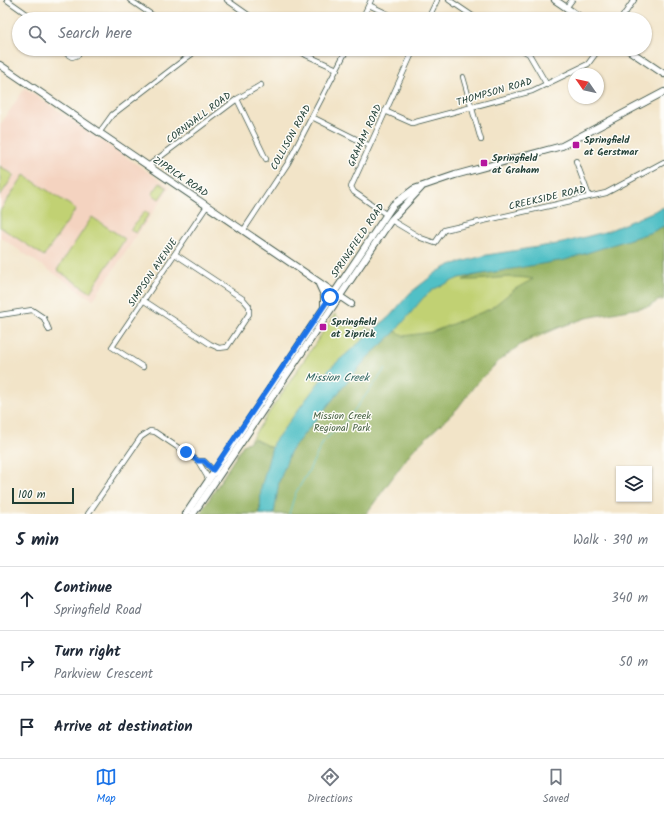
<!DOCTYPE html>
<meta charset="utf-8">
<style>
:root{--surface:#fff;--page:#f2f2f3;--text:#1f2937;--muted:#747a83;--line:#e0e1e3;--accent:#1a73e8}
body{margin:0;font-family:Kalam,sans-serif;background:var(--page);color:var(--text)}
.controls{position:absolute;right:12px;bottom:12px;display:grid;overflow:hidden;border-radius:0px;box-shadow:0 1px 3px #0004}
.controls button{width:36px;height:36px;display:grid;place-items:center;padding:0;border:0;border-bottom:1px solid var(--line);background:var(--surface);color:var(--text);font:20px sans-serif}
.compass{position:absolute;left:568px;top:68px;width:36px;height:36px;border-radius:50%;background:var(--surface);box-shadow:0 1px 3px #0004;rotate:304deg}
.scale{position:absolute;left:12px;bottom:10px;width:62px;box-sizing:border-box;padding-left:4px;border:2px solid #1f3d34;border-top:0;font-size:11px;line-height:14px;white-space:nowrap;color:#1f3d34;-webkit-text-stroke:3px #fdfcf7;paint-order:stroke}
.stop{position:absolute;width:12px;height:12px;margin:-9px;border:3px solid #1a73e8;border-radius:50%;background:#fff}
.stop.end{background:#1a73e8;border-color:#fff;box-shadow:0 1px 4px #0008}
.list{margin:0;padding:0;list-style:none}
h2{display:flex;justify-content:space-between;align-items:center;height:52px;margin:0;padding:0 16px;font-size:17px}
h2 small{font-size:13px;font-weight:400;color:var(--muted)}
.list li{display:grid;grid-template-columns:26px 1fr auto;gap:12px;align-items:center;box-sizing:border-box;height:64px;padding:0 16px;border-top:1px solid var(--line)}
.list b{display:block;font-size:15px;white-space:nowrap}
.list p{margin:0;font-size:13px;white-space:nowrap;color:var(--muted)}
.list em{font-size:13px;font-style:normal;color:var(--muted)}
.icon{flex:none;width:22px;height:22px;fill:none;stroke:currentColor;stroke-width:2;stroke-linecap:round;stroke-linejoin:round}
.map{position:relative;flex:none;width:664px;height:514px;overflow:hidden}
.search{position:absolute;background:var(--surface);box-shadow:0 1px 3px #0004;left:12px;right:12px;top:12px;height:44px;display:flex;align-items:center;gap:10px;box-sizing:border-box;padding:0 14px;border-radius:22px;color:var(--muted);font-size:15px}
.sheet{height:244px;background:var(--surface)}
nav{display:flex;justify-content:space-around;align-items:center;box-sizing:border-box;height:56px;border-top:1px solid var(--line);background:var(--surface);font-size:11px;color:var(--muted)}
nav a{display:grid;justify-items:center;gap:2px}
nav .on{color:var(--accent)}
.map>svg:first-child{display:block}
.built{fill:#f4d3c0}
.green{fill:#c1d173;stroke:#708754}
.forest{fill:#98b365;stroke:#5c784c}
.water{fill:#51c0c6;stroke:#387e7d}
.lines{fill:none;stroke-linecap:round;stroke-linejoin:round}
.stream{stroke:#51c0c6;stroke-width:1}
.street-casing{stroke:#3f564a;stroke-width:6}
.secondary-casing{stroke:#3f564a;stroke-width:8}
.street{stroke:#fff;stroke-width:4.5}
.secondary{stroke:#fff;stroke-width:6}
.route{stroke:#1a73e8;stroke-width:5}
.poi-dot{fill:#b5179e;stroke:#fdfcf7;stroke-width:1.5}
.labels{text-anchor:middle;stroke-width:3;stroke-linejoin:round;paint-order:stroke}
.street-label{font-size:10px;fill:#1f3d34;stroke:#fdfcf7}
.poi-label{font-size:10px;font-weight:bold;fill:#1f3d34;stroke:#fdfcf7;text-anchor:start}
.park-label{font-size:10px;fill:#486244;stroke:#fdfcf7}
.water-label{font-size:11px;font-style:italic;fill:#2e6460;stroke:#fdfcf7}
</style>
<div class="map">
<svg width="664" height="514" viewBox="0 0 664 514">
<rect width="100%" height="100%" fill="#fdfcf7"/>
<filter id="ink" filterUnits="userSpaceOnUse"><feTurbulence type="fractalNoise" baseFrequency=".025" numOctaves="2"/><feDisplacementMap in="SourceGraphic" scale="8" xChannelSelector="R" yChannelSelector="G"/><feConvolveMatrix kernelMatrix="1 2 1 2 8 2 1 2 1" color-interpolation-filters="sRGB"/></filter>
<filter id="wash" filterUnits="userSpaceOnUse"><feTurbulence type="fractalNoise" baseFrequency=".012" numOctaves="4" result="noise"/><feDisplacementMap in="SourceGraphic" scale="16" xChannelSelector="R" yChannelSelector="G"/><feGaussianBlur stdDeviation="0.9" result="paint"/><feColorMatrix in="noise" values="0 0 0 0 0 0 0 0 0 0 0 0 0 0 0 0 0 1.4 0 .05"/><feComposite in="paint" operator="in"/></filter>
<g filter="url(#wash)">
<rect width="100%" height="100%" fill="#f2e4c8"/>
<!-- built -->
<path class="built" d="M25,88l145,99 -77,113 -93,-63v-112z"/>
<!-- green -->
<g class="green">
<path d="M0,166l14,9 -14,21z"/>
<path d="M24,175l52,34 -32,47 -44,-29v-16z"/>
<path d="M160,183l7,5 -8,11 -7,-5z"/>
<path d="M145,211l4,3 -13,19 -6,-3z"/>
<path d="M92,217l33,22 -35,53 -33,-22z"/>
<path d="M664,224v76l-37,-2 -133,58 -157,158h-136l134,-200 11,13c8,-6 11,-8 20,-2l-1,2 8,3 11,-9 6,5 39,-35 27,-15z"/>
</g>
<!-- forest -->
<g class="forest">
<path d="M664,225v72l-14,9 -64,12 -55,19 -30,22 -26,26 -18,24 -45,42 -46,63h-93l5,-29 11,-34 102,-123 13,8 28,-4 58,-23 25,-20 18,-10c-25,-5 -46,2 -70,1l12,-5z"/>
<path d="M254,439l20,10 -10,33 -5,32h-59l43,-69z"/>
</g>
<!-- water -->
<path class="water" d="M664,207v19l-12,6 -87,28 -106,18 -25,11 -11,9 -28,34 -27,25 -77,93 -12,32 -5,32h-14l1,-26 12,-45 56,-74 61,-53 20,-23 27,-21 13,-7 37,-10 76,-12 45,-12z"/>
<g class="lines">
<!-- stream -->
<path class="stream" d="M289,514l6,-20 12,-20 16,-32 9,-9 9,-5 45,-60"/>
</g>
</g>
<g filter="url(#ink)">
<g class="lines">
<!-- street casing -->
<g class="street-casing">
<g id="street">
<path d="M7,0l27,19"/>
<path d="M130,0l28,19"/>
<path d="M227,0l27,19"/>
<path d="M449,0l28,19"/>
<path d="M369,5l29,14"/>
<path d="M566,8l6,-8"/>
<path d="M362,19l9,-19"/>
<path d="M428,19l9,-19"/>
<path d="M621,19l13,-19"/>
<path d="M67,49v5l5,3 6,-2 1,-6"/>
<path d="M297,49l9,6 31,14"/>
<path d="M521,49l8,5 18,31"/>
<path d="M463,77l18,63"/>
<path d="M237,99l29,60"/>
<path d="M385,111l27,12 120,-32 56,-27 11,-15"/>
<path d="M312,117l56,28"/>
<path d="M99,133l13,-18 73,-56 7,-5 1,-5"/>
<path d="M576,161l13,35"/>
<path d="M148,166l89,-67 24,-14"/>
<path d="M387,215l-33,-23 -3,-5 63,-138"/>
<path d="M391,220l30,18 14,5 9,-13 162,-37 58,-31"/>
<path d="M243,231l45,-68 59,-114"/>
<path d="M143,300l67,44 9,4 8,-1 22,-33v-8l-6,-7 -68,-45"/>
<path d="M0,315l32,-5 12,8 5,12"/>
<path d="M143,367l-31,-20 95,-141"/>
<path d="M198,461h6l12,12"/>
<path d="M88,514l53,-77 9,-6 5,1 43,29 10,17"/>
</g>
</g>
<!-- secondary casing -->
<g class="secondary-casing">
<g id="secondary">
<path d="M555,0l28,19"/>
<path d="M627,49l37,25"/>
<path d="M0,65l351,239"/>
<path d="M319,284l5,11v10"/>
<path d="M186,514l207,-309 21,-16 41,-14 107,-29 102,-54"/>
<path d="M193,514l198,-294 30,-32"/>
</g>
</g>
<!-- street -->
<use href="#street" class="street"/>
<!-- secondary -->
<use href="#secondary" class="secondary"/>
</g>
</g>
<g class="lines" filter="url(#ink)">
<!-- route -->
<path class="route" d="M186,452l12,9h6l9,9 117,-173"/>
</g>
<!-- markers -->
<g class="poi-dot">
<rect x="572" y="141" width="8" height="8" rx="2"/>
<rect x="480" y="159" width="8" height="8" rx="2"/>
<rect x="319" y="323" width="8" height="8" rx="2"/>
</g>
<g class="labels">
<!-- street labels -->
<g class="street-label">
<text transform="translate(494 91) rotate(-16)" y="4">THOMPSON ROAD</text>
<text transform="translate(198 117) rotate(-37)" y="4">CORNWALL ROAD</text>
<text transform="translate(364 135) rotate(-65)" y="4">GRAHAM ROAD</text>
<text transform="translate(290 137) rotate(-61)" y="4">COLLISON ROAD</text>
<text transform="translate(181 176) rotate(34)" y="4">ZIPRICK ROAD</text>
<text transform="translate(547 197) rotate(-13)" y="4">CREEKSIDE ROAD</text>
<text transform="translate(357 240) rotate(-56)" y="4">SPRINGFIELD ROAD</text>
<text transform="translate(152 272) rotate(-56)" y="4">SIMPSON AVENUE</text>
</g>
<!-- poi labels -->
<g class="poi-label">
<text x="584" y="143">Springfield<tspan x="584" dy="12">at Gerstmar</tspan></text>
<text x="492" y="161">Springfield<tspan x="492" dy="12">at Graham</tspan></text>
<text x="331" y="325">Springfield<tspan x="331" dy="12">at Ziprick</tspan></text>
</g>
<!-- park labels -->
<g class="park-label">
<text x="342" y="419">Mission Creek<tspan x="342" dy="12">Regional Park</tspan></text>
</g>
<!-- water labels -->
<g class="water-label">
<text x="337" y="381">Mission Creek</text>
</g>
</g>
</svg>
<div class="controls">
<button><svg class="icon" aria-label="layers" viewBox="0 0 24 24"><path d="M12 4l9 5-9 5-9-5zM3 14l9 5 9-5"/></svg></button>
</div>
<svg class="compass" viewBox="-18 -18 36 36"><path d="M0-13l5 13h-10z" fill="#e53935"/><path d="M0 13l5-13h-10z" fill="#747a83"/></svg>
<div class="scale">100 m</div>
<div class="stop" style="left:330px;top:297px"></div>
<div class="stop end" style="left:186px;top:452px"></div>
<div class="search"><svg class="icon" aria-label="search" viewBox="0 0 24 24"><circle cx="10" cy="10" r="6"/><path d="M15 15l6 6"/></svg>Search here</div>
</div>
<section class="sheet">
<h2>5 min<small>Walk · 390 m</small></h2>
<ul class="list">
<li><svg class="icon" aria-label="ahead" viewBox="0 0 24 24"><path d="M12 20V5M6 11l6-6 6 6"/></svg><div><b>Continue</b><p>Springfield Road</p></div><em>340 m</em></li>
<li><svg class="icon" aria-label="right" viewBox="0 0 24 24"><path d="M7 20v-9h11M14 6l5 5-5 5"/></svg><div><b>Turn right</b><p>Parkview Crescent</p></div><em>50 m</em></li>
<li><svg class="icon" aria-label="arrive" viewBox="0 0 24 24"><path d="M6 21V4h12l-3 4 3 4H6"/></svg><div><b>Arrive at destination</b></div></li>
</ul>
</section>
<nav>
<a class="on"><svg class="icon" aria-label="map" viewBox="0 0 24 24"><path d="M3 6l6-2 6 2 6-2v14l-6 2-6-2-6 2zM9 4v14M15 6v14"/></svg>Map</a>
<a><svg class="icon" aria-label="directions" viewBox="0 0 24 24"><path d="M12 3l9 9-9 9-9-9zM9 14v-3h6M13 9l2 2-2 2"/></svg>Directions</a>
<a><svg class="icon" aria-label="saved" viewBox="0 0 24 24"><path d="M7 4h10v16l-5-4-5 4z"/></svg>Saved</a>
</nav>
